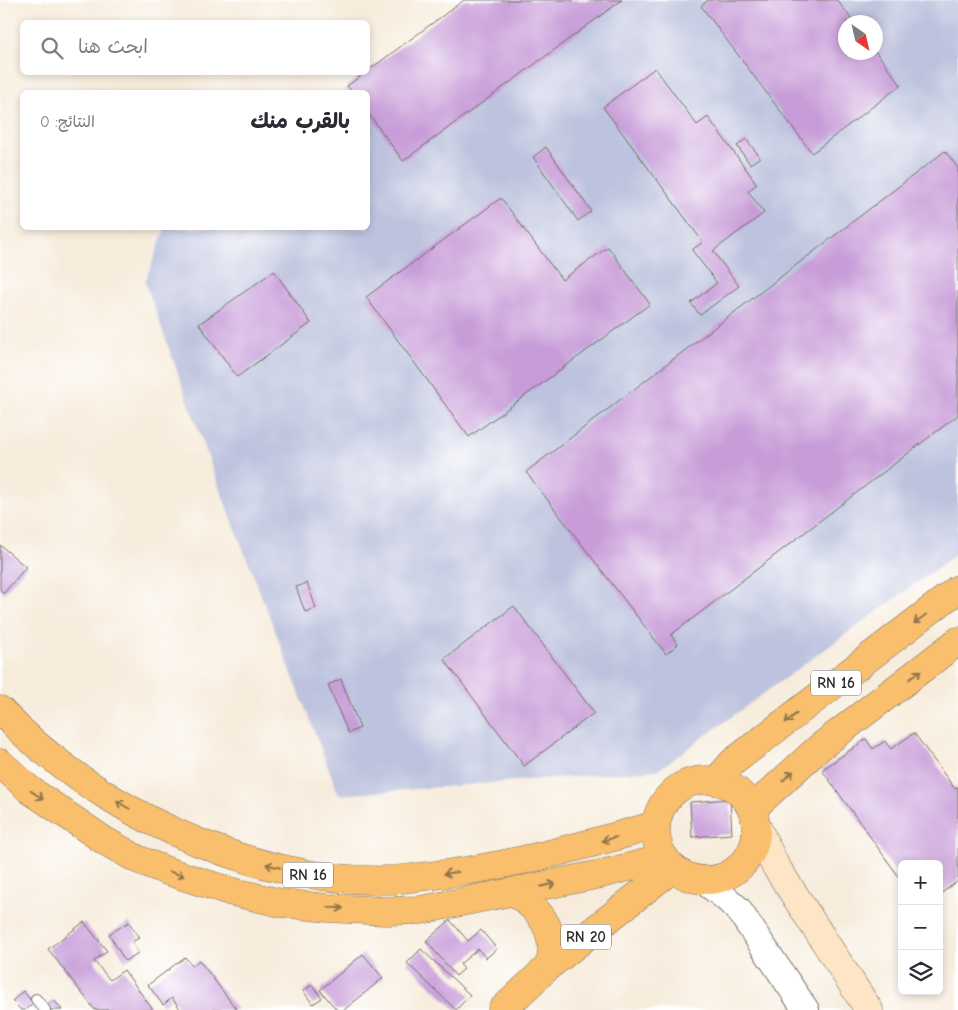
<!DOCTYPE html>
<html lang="ar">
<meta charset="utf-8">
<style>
:root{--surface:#fff;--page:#f2f2f3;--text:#2b2b33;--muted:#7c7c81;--line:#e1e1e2}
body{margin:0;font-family:"Comic Neue","Playpen Sans Arabic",sans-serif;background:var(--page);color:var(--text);direction:rtl}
.controls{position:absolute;right:15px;bottom:15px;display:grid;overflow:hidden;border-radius:8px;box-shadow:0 2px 8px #0003}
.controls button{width:45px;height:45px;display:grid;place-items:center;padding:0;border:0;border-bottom:1px solid var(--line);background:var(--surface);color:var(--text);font:25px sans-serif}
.compass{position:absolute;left:838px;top:15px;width:45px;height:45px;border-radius:50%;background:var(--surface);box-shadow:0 2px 8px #0003;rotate:146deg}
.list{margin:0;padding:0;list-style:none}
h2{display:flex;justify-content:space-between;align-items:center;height:65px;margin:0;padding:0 20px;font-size:21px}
h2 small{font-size:16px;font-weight:400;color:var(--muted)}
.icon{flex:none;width:28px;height:28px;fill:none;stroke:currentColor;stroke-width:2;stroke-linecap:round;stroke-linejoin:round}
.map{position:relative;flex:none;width:958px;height:1010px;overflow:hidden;direction:ltr}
.search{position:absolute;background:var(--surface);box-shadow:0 2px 8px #0003;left:20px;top:20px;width:350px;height:55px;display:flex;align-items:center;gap:12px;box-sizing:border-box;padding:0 18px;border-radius:8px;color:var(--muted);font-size:19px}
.panel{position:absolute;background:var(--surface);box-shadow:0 2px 8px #0003;left:20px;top:90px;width:350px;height:140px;border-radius:8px;direction:rtl}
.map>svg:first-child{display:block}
.industrial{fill:#bdc3de;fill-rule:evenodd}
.building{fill:#c79cd8}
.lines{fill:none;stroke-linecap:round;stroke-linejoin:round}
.service-casing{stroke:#726f69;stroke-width:12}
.tertiary-casing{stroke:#726f69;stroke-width:28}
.secondary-casing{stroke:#726f69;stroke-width:29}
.primary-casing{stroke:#726f69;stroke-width:29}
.trunk-casing{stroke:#726f69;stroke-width:29}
.service{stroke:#fff;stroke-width:10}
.tertiary{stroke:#fff;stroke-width:26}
.secondary{stroke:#fde5c5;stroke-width:28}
.primary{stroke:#f9bf6d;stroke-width:28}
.trunk{stroke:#f9bf6d;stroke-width:28}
.oneway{stroke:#92754c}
.labels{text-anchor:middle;stroke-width:4.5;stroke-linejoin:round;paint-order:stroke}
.shield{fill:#fff;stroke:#6b6b6b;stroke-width:1}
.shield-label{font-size:15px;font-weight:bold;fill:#2b2b2b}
</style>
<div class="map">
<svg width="958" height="1010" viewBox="0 0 958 1010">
<rect width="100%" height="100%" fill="#fff"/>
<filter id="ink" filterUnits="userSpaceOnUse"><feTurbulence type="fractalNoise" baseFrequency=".02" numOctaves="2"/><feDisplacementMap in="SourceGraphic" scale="10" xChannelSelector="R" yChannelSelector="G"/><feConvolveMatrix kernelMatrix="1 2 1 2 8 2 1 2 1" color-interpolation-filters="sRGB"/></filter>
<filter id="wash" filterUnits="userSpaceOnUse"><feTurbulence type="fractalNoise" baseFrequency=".0096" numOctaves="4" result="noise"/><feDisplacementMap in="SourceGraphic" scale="20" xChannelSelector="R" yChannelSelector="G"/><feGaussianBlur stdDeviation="1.12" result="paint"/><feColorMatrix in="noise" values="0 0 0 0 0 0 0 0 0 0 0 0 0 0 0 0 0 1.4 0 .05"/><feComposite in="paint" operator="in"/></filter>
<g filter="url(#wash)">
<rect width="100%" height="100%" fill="#f7ecdb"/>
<!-- industrial -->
<path class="industrial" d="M464,0h494v553l-300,217 -319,25 -120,-308 -74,-205 20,-54h203v-136h-26zM846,22h30v30h-30z"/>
<g id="blocks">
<!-- building -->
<g class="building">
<path d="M464,0h158l-219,161 -35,-48v-21h-16l-5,-6z"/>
<path d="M708,0h129l17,22h-8v30h30l25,33 -89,68 -111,-147z"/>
<path d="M655,68l42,57 11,-8 49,67 -9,7 16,22 -51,38 26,35 -39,29 -9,-12 26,-20 -25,-33 11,-8 -100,-135z"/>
<path d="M746,139l14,18 -10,7 -13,-18z"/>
<path d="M546,147l45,64 -13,10 -45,-64z"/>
<path d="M945,151l13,17v247l-287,220 7,9 -12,10 -140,-182z"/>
<path d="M501,198l61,82 46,-33 42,57 -181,133 -103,-140z"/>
<path d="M274,271l37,52 -74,54 -38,-53z"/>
<path d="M0,545l26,22 -22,26 -4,-3z"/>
<path d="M307,583l9,25 -11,4 -9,-25z"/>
<path d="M514,606l80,107 -70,53 -80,-107z"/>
<path d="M341,679l19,49 -12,5 -20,-48z"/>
<path d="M914,733l41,56 3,-2v94l-19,14v-31h-37v17l-80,-111 44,-31 7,10 12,-8 6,8z"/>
<path d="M730,799l2,35 -40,3 -2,-35z"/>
<path d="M450,920l18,21 13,-11 16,19 -11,9 -8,-9 -18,15 4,5 -8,7 -30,-35z"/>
<path d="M84,922l23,29 -13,10 16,19 14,-10 29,40h-58l-47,-61z"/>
<path d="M129,922l10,16 -7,4 6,11 -13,8 -16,-27z"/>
<path d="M421,949l49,46 -14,15 -49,-47z"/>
<path d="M363,954l20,24 -39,32h-7l-17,-20z"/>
<path d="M185,957l7,9 7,-6 38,50h-56l-9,-12 -9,7 -15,-20z"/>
<path d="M312,985l10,13 -9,6 -10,-13z"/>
<path d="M23,991l10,12 -8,7h-4l-9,-9z"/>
<path d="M54,1000l8,10h-22z"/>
</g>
</g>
</g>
<g filter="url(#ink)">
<use href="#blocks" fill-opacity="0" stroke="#726f69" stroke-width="1"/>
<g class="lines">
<!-- service casing -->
<g class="service-casing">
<path id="service" d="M36,999l9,11"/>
</g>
<!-- tertiary casing -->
<g class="tertiary-casing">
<path id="tertiary" d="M702,880l19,14 17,15 68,101"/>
</g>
<!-- secondary casing -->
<g class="secondary-casing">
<path id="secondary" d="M756,825l19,40 94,145"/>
</g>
<!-- primary casing -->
<g class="primary-casing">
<path id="primary" d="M502,1010l48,-45 123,-97"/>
</g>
<!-- trunk casing -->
<g class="trunk-casing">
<g id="trunk">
<path d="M0,710c92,98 252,174 387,170 14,0 28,-3 41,-4 80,-9 151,-29 228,-51"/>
<path d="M0,763l30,27 75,51 32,18 30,12 62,20 52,12 47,5 57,3 36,-1 180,-36 64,-16"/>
<circle cx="706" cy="830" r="50"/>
<path d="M716,781l17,-19 225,-173"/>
<path d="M752,809l68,-62 138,-106"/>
<path d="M515,892c27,20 42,39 35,73"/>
</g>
</g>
<!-- service -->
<use href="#service" class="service"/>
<!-- tertiary -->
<use href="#tertiary" class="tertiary"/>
<!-- secondary -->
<use href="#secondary" class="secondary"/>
<!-- primary -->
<use href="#primary" class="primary"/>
<!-- trunk -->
<use href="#trunk" class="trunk"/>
</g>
<!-- one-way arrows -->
<defs><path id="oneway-shaft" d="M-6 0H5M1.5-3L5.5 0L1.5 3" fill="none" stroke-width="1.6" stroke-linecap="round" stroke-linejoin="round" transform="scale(1.25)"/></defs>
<g class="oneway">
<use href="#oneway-shaft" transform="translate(920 619) rotate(143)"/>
<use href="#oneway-shaft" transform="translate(915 675) rotate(-37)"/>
<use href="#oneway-shaft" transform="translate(791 718) rotate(142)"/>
<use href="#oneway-shaft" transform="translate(788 776) rotate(-42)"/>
<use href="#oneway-shaft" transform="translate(37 795) rotate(33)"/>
<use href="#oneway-shaft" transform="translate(123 805) rotate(-150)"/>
<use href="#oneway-shaft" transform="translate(609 839) rotate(164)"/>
<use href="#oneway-shaft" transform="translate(273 866) rotate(-166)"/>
<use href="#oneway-shaft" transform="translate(451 873) rotate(173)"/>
<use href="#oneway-shaft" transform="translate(177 874) rotate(18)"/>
<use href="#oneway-shaft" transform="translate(548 885) rotate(-13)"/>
<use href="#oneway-shaft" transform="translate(336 908) rotate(3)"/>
</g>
</g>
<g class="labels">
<!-- shield labels -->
<g class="shield">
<rect x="811" y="670.5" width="50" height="25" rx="4"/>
<rect x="283" y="862.5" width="50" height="25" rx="4"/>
<rect x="561" y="924.5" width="50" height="25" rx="4"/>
</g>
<g class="shield-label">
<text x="836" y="688">RN 16</text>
<text x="308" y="880">RN 16</text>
<text x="586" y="942">RN 20</text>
</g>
</g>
</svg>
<div class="controls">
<button>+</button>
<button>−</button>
<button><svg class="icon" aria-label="layers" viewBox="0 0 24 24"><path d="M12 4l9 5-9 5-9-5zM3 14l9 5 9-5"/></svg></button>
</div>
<svg class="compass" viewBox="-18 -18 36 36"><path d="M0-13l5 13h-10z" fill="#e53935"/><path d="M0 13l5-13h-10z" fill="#7c7c81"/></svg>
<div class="search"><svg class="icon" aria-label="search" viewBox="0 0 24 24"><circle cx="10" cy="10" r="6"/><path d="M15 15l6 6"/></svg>ابحث هنا</div>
<section class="panel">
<h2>بالقرب منك<small>النتائج: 0</small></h2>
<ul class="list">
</ul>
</section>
</div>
